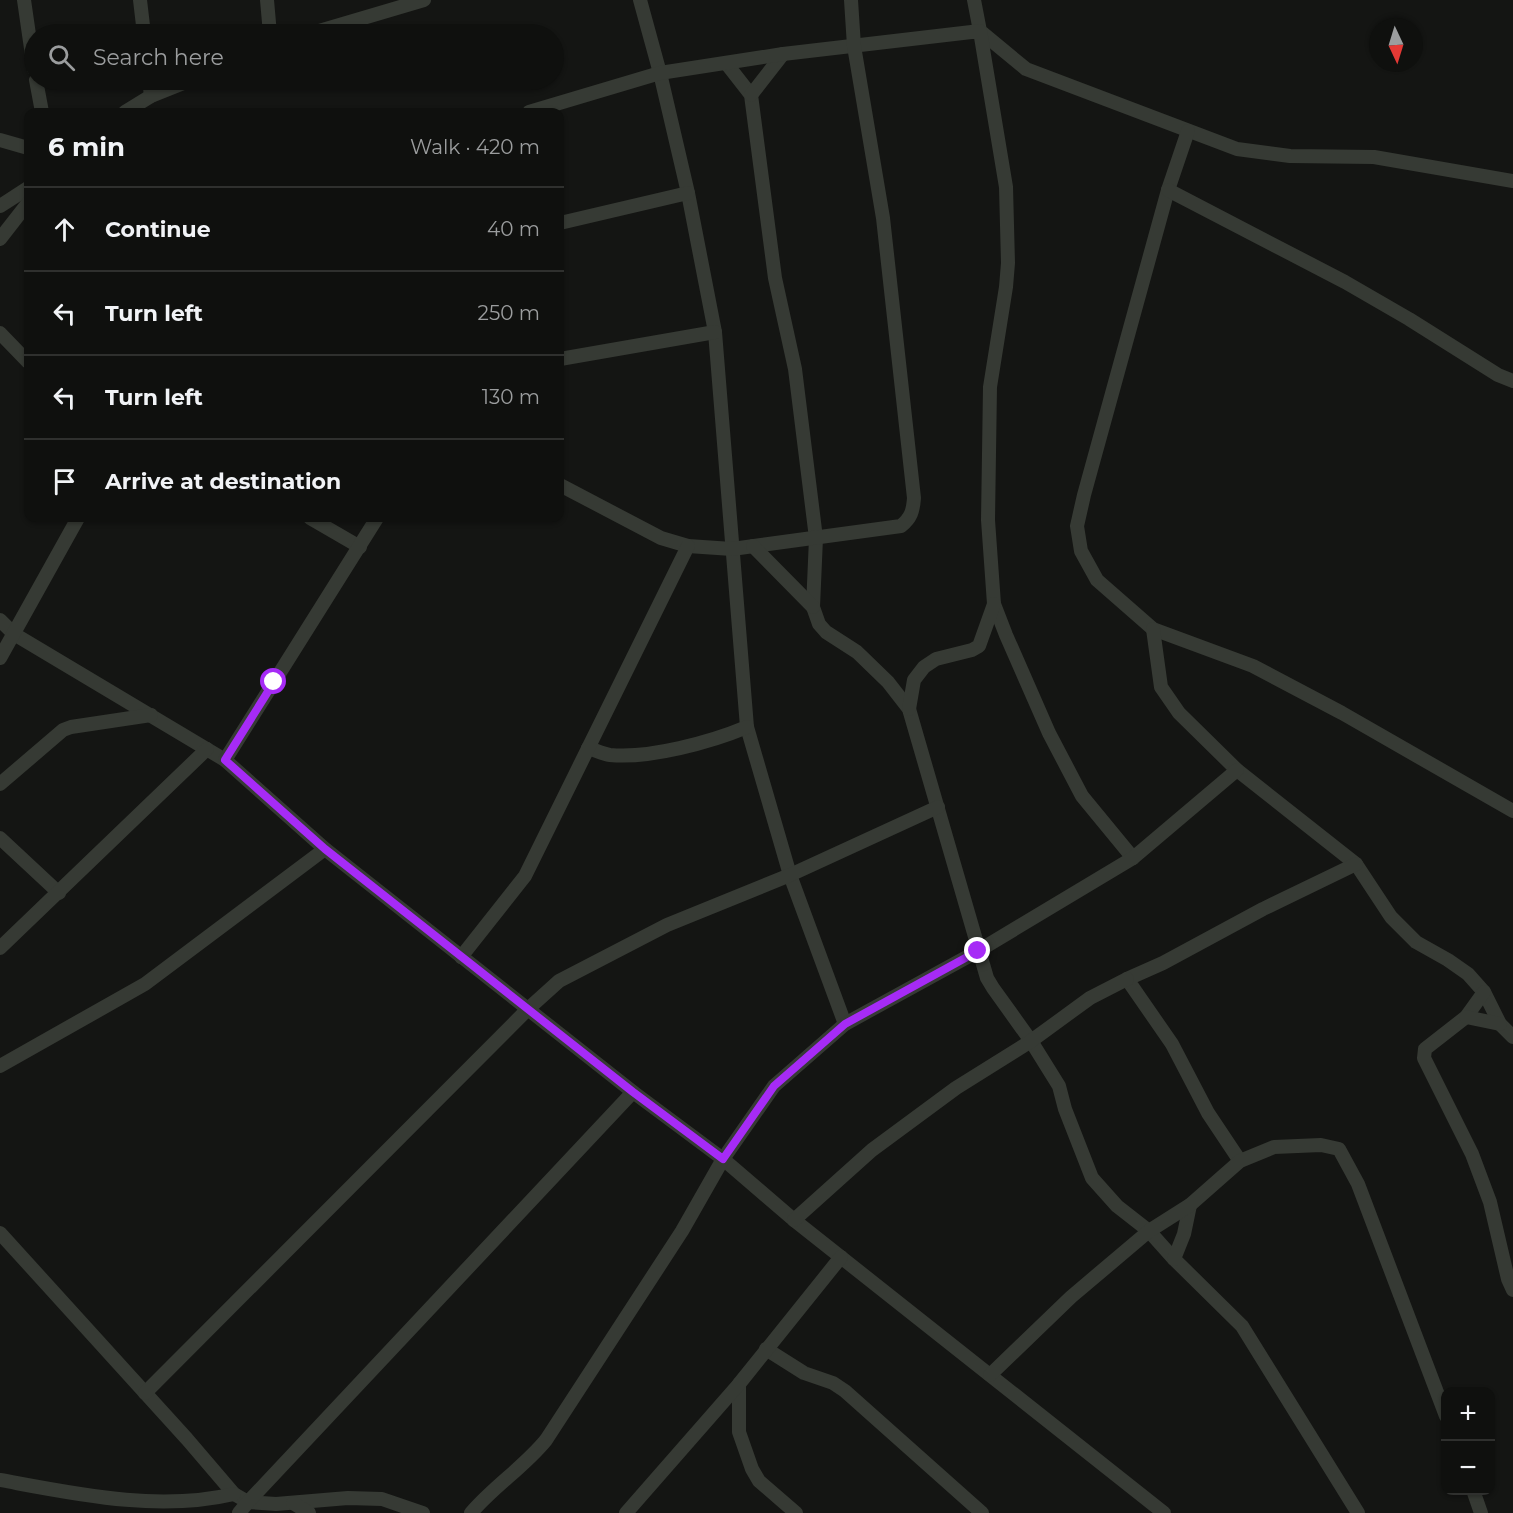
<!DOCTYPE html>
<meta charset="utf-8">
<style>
:root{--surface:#0f100e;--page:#1d1e1c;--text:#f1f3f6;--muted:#9b9d9e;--line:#2f302e}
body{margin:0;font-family:Montserrat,sans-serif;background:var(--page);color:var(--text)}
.controls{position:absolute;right:18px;bottom:18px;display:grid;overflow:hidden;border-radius:12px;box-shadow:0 2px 4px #0004}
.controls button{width:54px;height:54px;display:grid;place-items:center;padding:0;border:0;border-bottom:2px solid var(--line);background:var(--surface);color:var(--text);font:30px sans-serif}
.compass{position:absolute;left:1369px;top:18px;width:54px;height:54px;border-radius:50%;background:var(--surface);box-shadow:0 2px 4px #0004;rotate:176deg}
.stop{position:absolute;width:18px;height:18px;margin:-14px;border:4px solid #a62bf6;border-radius:50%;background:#fff}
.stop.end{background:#a62bf6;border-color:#fff;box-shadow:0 2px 6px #0008}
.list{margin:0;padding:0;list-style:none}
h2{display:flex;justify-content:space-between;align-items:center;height:78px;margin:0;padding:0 24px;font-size:26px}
h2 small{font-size:20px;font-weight:400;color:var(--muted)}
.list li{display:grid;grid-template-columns:39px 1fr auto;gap:18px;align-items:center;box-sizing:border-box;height:84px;padding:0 24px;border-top:2px solid var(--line)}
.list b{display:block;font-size:22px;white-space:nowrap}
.list em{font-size:20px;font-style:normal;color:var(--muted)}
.icon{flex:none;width:33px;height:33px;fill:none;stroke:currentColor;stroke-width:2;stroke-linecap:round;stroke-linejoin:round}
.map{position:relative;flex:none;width:1513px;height:1513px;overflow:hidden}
.search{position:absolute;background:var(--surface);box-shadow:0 2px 4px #0004;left:24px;top:24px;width:540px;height:66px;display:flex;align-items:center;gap:15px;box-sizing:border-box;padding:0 21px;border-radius:33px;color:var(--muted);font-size:22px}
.panel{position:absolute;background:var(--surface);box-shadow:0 2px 4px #0004;left:24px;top:108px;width:540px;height:414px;border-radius:12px}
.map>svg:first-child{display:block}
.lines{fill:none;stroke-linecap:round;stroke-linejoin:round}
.minor{stroke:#363a34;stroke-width:14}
.route{stroke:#a62bf6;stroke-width:8}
</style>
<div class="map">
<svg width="1513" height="1513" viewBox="0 0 1513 1513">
<rect width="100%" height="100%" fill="#141513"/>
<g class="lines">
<!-- minor -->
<g class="minor">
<path d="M24,0l10,69"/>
<path d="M140,0l4,34"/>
<path d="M267,0l3,34"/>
<path d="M640,0l20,73 28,120 27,139 32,395 43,148 55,149"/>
<path d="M974,0l6,31 46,38 211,80 53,7 84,1 139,24"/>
<path d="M309,34l115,-34"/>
<path d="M726,63l25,32 24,183 20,91 21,169 -3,69 6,17 7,8 31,20 31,30 21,27 78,269 6,10 38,53 28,45 6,23 27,69 25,28 32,25 25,28 68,67 116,187"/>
<path d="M36,80l6,32"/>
<path d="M149,80l2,16"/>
<path d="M751,95l32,-41"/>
<path d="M125,112l26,-16 40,-16"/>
<path d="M529,112l131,-39 123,-19 197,-23 26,156 2,76 -2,24 -16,100 -2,133 6,84 12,31 43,98 33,63 51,62"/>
<path d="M1188,131l-20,59 -84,305 -7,31 4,25 16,29 56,49 100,37 89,47 171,98"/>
<path d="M0,140l28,8"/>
<path d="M1168,190l177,92 64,37 89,56 15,6"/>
<path d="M0,206l28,-18"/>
<path d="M560,223l128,-30"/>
<path d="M0,239l28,-36"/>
<path d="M0,333l28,29"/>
<path d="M560,359l155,-27"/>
<path d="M560,485l101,53 27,8 44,3 169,-23c10,-8 12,-15 13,-28l-31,-280 -29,-172 -3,-46"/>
<path d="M310,518l50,29"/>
<path d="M753,546l60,61"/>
<path d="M0,620l14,14 211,126 100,89 308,243 90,67 71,61 370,293"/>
<path d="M1153,629l8,58 18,26 58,57 119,94 35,53 25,25 32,18 20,14 16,18 16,32 13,13"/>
<path d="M0,658l78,-140"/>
<path d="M909,709l5,-29 10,-13 12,-8 36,-9 7,-4 15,-42"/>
<path d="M588,748c7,2 15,6 22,7 39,4 101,-13 137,-28"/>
<path d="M225,760l152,-242"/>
<path d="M0,784l63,-54 8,-3 80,-12"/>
<path d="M0,838l59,55"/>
<path d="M0,948l207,-199"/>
<path d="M461,957l64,-81 163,-330"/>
<path d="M1484,992l-18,25 -41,32 -1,9 48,96 18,48 18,77 5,11"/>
<path d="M1466,1017l34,7"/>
<path d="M0,1066l145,-82 180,-135"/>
<path d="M1240,1161l-32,-48 -36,-69 -45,-65 36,-16 100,-54 93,-45"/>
<path d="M794,1220l78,-70 84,-62 75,-47 59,-43 37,-19"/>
<path d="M0,1233l187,206 47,55 14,8 28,2 72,-6 34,1 41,14"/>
<path d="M1174,1259l10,-25 6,-29"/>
<path d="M766,1349l38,24 29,10 12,8 137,122"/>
<path d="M990,1375l81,-78 78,-66 41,-26 50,-44 34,-14 47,-2 18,4 19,35 88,232"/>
<path d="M739,1384v48l13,37 7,12 37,32"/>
<path d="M145,1393l383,-384 31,-28 108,-56 123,-50 148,-68"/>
<path d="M0,1480c76,14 158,32 234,14"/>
<path d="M1473,1490l8,23"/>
<path d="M293,1503l16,10"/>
<path d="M239,1513l9,-11 385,-410"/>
<path d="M471,1513c23,-27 53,-46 75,-73l136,-209 41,-72 51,-73 71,-62 133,-73 155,-93 104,-88"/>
<path d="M626,1513l113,-129 102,-127"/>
</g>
</g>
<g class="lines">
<!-- route -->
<path class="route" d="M274,682l-49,78 100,89 308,243 90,67 51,-73 71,-62 133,-73"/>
</g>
</svg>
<div class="controls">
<button>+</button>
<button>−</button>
</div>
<svg class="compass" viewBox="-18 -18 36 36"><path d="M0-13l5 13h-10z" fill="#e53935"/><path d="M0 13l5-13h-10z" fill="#9b9d9e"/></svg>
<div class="stop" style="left:274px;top:682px"></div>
<div class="stop end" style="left:978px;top:951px"></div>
<div class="search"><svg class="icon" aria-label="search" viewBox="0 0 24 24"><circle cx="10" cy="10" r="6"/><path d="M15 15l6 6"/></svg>Search here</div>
<section class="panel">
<h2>6 min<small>Walk · 420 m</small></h2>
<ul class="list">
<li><svg class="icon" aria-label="ahead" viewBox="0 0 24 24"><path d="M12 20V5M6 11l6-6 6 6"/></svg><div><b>Continue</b></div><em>40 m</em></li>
<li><svg class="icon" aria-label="left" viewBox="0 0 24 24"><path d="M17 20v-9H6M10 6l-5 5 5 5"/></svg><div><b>Turn left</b></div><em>250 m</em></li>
<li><svg class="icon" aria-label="left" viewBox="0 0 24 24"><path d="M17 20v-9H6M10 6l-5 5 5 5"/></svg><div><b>Turn left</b></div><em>130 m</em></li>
<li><svg class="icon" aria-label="arrive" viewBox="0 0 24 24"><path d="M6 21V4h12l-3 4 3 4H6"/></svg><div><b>Arrive at destination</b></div></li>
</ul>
</section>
</div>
